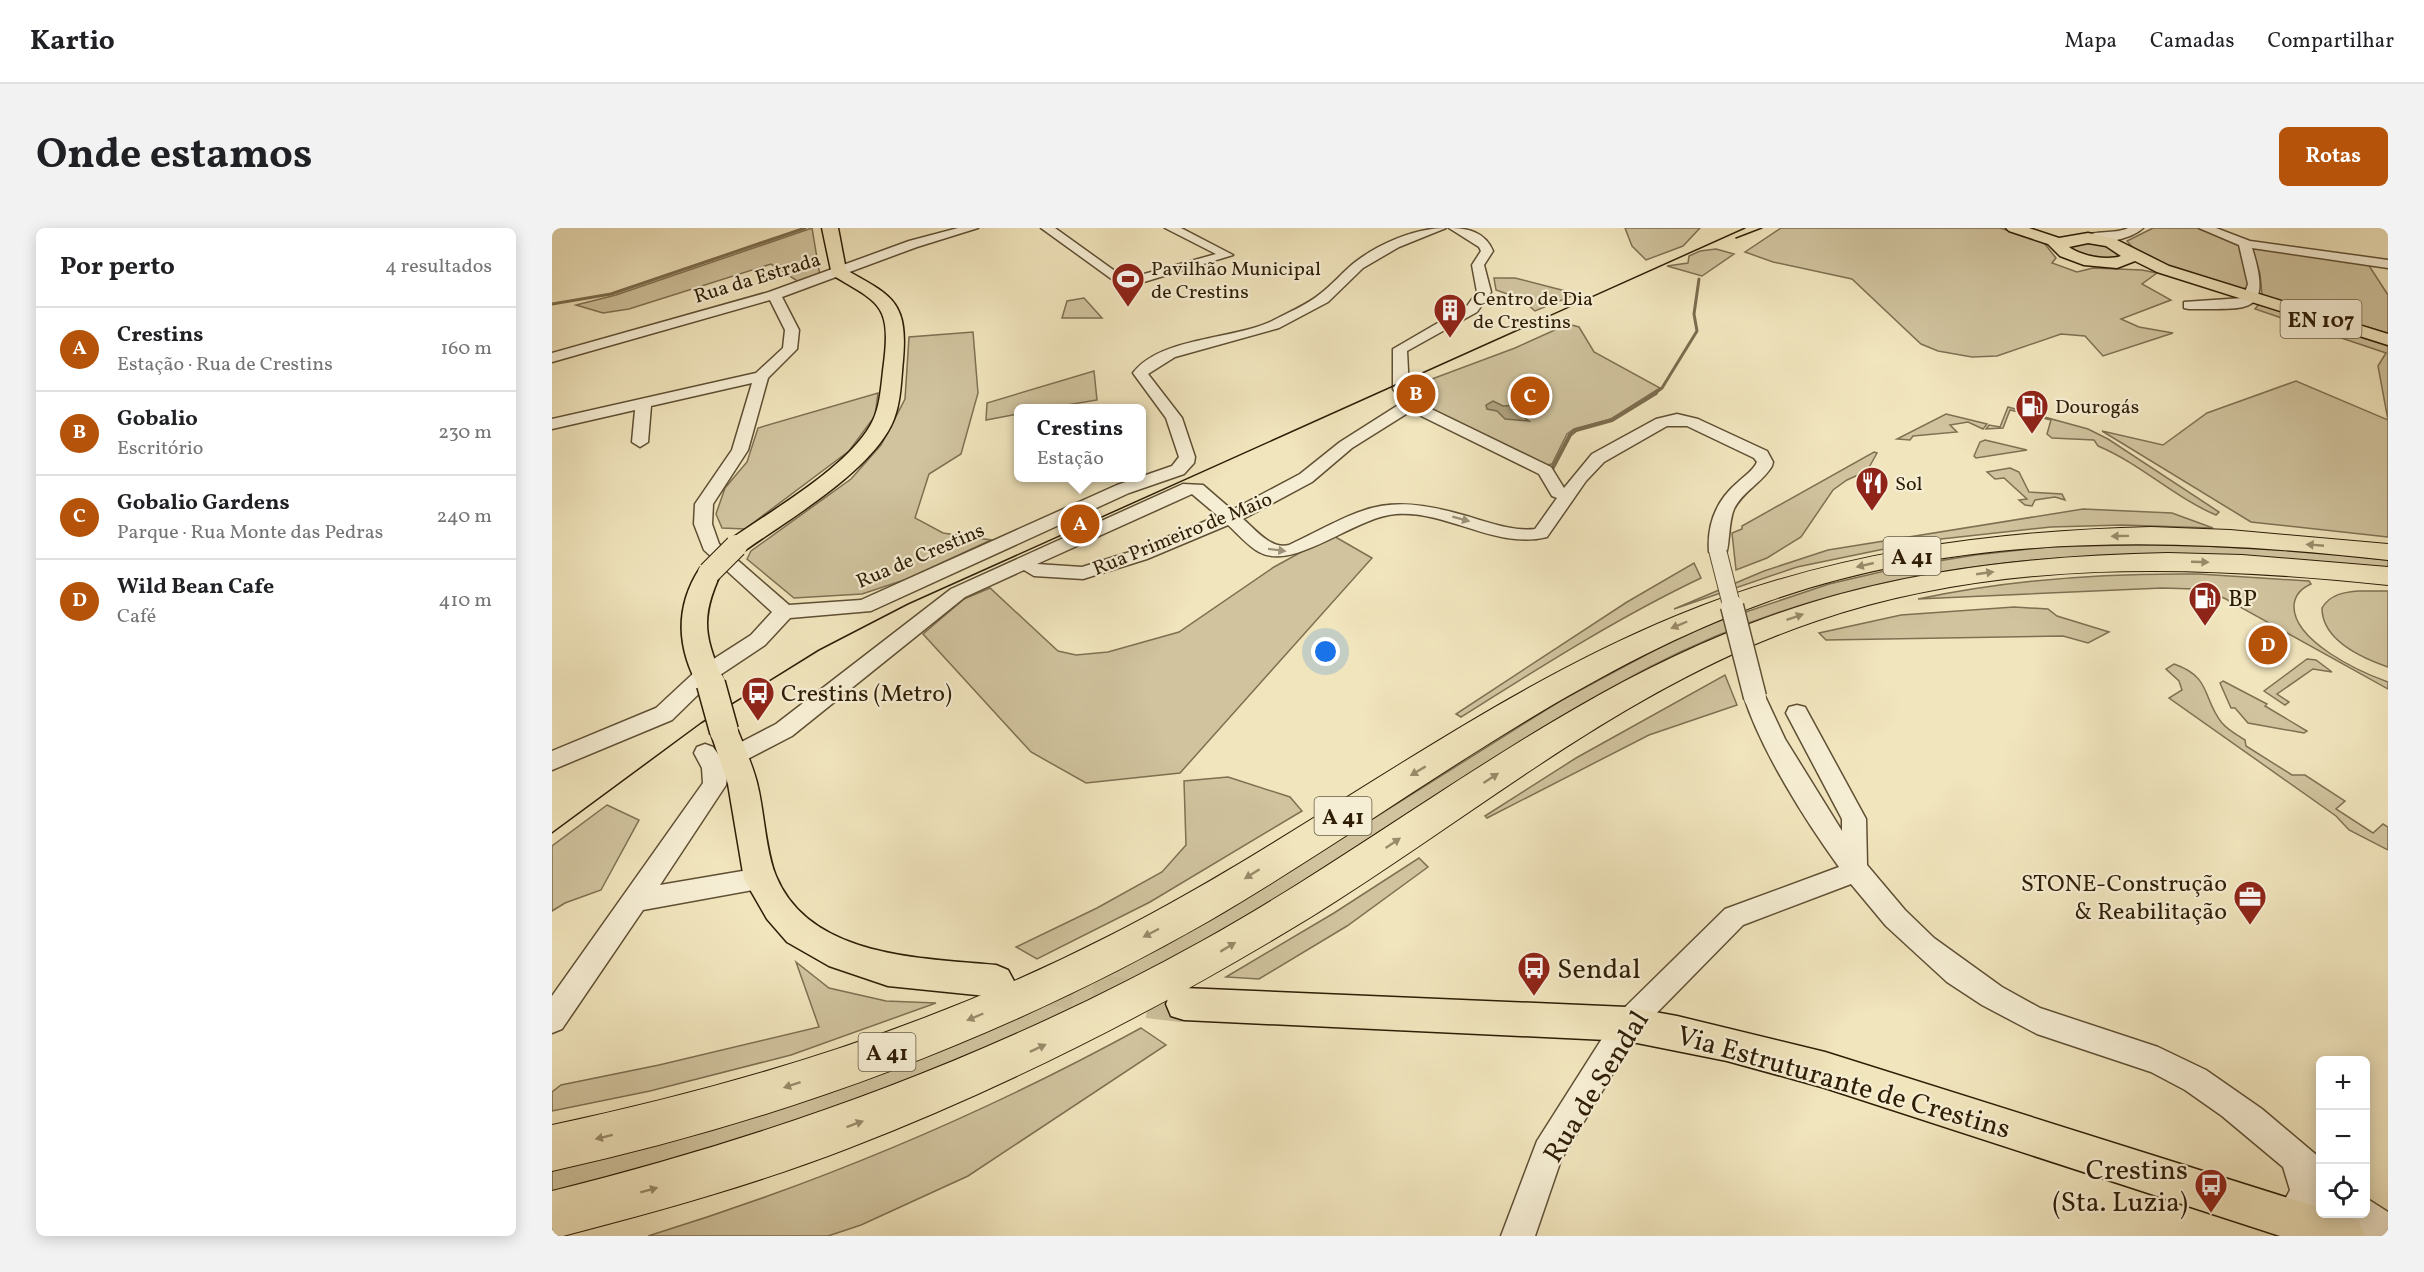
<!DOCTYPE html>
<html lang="pt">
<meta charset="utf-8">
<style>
:root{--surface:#fff;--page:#f2f2f2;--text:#202124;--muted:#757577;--line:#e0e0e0;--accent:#b45309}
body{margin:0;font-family:Vollkorn,serif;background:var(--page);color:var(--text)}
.controls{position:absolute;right:18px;bottom:18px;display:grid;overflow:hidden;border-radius:9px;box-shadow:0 3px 15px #0003}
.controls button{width:54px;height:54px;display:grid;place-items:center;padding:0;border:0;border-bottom:2px solid var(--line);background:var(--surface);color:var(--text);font:30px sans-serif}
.you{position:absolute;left:774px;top:424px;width:21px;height:21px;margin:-15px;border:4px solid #fff;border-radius:50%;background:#1a73e8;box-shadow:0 0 0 9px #1a73e833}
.badge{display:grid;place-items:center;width:39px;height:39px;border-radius:50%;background:var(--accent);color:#fff;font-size:20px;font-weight:700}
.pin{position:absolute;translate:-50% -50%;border:3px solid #fff;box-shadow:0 2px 6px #0006}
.popup{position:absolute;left:462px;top:176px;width:132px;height:78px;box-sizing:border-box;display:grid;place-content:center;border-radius:9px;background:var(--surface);filter:drop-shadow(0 2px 4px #0005);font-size:20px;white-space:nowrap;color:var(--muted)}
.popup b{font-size:22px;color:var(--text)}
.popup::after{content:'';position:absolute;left:50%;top:100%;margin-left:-12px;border:12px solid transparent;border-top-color:var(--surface)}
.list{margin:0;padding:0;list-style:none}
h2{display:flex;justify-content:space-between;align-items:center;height:78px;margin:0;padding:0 24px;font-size:26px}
h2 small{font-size:20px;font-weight:400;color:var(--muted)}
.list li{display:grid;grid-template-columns:39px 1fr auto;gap:18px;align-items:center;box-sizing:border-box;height:84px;padding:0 24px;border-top:2px solid var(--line)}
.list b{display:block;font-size:22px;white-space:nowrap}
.list p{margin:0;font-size:20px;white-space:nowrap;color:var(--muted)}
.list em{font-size:20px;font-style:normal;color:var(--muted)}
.icon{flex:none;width:33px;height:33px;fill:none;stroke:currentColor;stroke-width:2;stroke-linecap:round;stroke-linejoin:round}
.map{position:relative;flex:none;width:1836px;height:1008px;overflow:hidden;border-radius:9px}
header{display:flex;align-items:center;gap:36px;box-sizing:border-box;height:84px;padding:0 30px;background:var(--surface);border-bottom:2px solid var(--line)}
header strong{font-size:28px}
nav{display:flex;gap:33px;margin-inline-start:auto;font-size:21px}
.intro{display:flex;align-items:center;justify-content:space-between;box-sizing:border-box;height:144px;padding:0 36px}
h1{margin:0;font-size:42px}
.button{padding:15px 27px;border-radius:9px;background:var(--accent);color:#fff;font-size:21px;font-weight:700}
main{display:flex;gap:36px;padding:0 36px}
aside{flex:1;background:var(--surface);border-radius:9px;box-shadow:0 3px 15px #0003}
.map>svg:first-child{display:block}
.green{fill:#d0c39e;stroke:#7f7052;stroke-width:1.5}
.water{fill:#afa17e;stroke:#7b6c4e;stroke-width:1.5}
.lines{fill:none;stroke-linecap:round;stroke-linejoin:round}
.stream-far1{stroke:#7b6c4e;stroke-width:3}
.stream{stroke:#7b6c4e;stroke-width:4}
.major-tunnel{stroke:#cabd98;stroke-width:37;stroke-dasharray:37 19;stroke-linecap:butt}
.minor-casing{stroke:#5f4f33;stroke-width:3}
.major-casing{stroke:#2e1d05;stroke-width:3}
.highway-casing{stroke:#2e1d05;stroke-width:2}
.minor{fill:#f6eed4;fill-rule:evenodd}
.major{fill:#f1e5bd;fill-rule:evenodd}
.highway{fill:#f1e5bd;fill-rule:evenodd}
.tram{stroke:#2e1d05;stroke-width:1.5}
.minor-bridge-far1-casing{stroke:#5f4f33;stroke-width:19;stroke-linecap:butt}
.minor-bridge-casing{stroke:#5f4f33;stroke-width:25;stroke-linecap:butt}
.major-bridge-far1-casing{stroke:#2e1d05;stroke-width:24;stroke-linecap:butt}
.major-bridge-casing{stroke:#2e1d05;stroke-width:31;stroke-linecap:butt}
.minor-bridge-far1{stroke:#f6eed4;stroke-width:17}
.minor-bridge{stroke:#f6eed4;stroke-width:22}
.major-bridge-far1{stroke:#f1e5bd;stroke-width:22}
.major-bridge{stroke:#f1e5bd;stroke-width:28}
.oneway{fill:#9c9077}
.oneway2{fill:#998b6a}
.labels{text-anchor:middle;stroke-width:4.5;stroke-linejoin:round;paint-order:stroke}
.far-poi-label{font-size:20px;fill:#2e1d05;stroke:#f6eed4;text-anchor:start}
.far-street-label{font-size:20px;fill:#2e1d05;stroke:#f6eed4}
.shield{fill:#f6eed4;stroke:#6a5c43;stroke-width:1.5}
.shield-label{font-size:22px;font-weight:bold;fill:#2e1d05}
.poi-label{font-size:24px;fill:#2e1d05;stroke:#f6eed4;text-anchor:start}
.near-poi-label{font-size:28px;fill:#2e1d05;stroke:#f6eed4;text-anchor:start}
.near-street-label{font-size:28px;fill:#2e1d05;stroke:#f6eed4}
</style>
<header>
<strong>Kartio</strong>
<nav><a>Mapa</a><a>Camadas</a><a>Compartilhar</a></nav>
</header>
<div class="intro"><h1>Onde estamos</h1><a class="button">Rotas</a></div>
<main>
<aside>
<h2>Por perto<small>4 resultados</small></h2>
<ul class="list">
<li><span class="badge">A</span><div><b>Crestins</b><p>Estação · Rua de Crestins</p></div><em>160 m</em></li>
<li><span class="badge">B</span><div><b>Gobalio</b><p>Escritório</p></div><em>230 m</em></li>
<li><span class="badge">C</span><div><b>Gobalio Gardens</b><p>Parque · Rua Monte das Pedras</p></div><em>240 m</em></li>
<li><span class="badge">D</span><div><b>Wild Bean Cafe</b><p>Café</p></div><em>410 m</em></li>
</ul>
</aside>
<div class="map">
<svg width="1836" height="1008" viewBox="0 0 1836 1008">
<rect width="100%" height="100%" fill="#f1e5bd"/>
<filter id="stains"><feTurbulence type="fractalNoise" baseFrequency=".00333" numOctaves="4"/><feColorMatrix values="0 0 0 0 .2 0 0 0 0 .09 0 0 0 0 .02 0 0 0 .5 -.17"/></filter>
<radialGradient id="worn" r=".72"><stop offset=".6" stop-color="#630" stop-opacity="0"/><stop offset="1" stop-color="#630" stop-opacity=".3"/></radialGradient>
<!-- green -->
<g class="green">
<path d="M260,0l8,48 -18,8 -31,-20 -142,45 -26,4 -27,-8 40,-10z"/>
<path d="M1073,0h75l-17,18 -37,14 -14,-14z"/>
<path d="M1229,0h219l36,11 9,5 11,14 -4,5 25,9 16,-4 49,2 15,3 -15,11 29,16 -50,19 18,8 34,6 -70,23 -18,-20 -24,-2 -64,22 -25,1 -34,-6 -17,-7 -69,-65 -79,-17 -28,-10z"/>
<path d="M1601,0h49l41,14 8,45 -14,3 -96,-33 -14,-16z"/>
<path d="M1525,14l24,1 21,12 -1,3 -29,2 -23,-11v-3z"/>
<path d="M1700,20l114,13 22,34v38l-123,-36 -3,-3 -2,-20z"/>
<path d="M1164,21l18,5 -32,22 -35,-10 21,-3 1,-7 11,-5z"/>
<path d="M942,50h21l62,16 -42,17 -14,-12 -25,-9z"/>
<path d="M532,70l18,20h-40l5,-17z"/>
<path d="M1707,76l129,42v191l-137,-15 -149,-91 61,14 44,-32 89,-32 92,39 -10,-54 8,-13 -131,-44z"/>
<path d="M1016,96l11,3 15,25 66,36 -49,31 -37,10 -7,5 -15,30 -11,2 -116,-58 -20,-19 110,-41z"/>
<path d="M421,104l5,61 -17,61 -32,20 -14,44 28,15 48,7 -84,39 -45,15 -68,4 -47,-39 4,-8 100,-72 30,-34 24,-46 4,-62z"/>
<path d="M542,143l3,29 -48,8h-31v6l-32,6 1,-17z"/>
<path d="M326,165l-3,23 -26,35 -104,78 -23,-1 -6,-14 9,-26 22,-26 11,-34z"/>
<path d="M1456,179l80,22 20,10 111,73 -3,3c-41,-17 -75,-51 -118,-69l-4,-6 -42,-2 -5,-4 4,-14 -41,-10 -7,18 -17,1 3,-4 11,2z"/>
<path d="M1394,186l41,10 -4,5 -15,-7 -18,3 7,7 -44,4 -3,4 -13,-1z"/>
<path d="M1433,212l42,10 -51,8 -2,-2 6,-14z"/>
<path d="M1322,224l3,1 -10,18 -20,9 -14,10 -32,47 -34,21 -31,12 -4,-37 10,-4v-3z"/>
<path d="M1458,240l9,4 10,20 33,2 3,6 -10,-3 -20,3 -3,6 -7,-1 -6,-5 8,-1 -23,-21 -9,1 -8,-7z"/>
<path d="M1531,281l89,4 41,15 -91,-3 -71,2 -128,14 -126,26 -123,42 90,-38 64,-21z"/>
<path d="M780,307l40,23 -192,215 -94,10 -55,-31 -108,-118 41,-35 26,-11 68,63 18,4 32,-3 71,-20 95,-65z"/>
<path d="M1611,316l131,6 94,10v8c-255,-26 -505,-22 -738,99 -192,100 -361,238 -554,335 -48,23 -98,41 -147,62 -43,17 -85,39 -129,53 -88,30 -179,51 -268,77v-26l725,-289 283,-178 119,-64 34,-14 116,-39 73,-17 73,-12 73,-8z"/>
<path d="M1142,335l7,15c-84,40 -162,90 -240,139l-5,-3 171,-112z"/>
<path d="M1647,346l110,7 2,3c-9,4 -16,10 -17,21 -2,36 66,67 94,77v7l-164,-91 -29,-9 -33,-1 -244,11c93,-20 187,-26 281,-25z"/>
<path d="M1807,363h29v76c-26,-9 -66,-27 -66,-59 8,-14 23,-16 37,-17z"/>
<path d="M1462,379l34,2 9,7 52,16 -21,11 -25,-7 -237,4 -7,-7 82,-18z"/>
<path d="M1755,431l9,1 16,12 -19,-3 -36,25 12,8 -4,3 -21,-14z"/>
<path d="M1622,436c38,13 28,34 48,59 6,7 15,12 23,17l1,6 46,29h13l40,26 -9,8 37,24 10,-9 5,3v23l-39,-20 -13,-14 -167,-118 13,-8 -3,-9 -13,-12z"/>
<path d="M1173,447l12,30 -88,30 -162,83 -2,-2 91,-58z"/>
<path d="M1671,453l44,23 -2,2 42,25 -3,2 -56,-10 -13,-15h-4l-11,-25z"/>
<path d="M676,549l62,20 12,14 -152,91 -113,57 -21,-12 81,-39 65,-36 24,-27 -2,-64z"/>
<path d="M55,577l32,15 -38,70 -36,13 -13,8v-65z"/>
<path d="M867,630l9,9 -81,59 -88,53 -33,-2 108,-64z"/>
<path d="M244,734l33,26 57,13 50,2 -145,52 -141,36 -98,20v-19l9,-7 98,-20 160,-38z"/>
<path d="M589,800l25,17 -198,131 -107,49 -33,11h-180c172,-53 336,-122 493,-208z"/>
</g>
<!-- water -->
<path class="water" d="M941,173l10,5 16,-1 -3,6 13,10 -24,-2 -8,-8 -10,-2 -1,-4z"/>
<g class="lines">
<!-- stream-far1 -->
<g class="stream-far1">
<path d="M0,76l59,-10 194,-66"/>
<path d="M1102,166l8,-6 35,-57 -3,-17 5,-35"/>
</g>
<!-- stream -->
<path class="stream" d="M998,245l20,-38 6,-5 36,-10 44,-27"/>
<!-- major-tunnel -->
<path class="major-tunnel" d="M485,758l147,18"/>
<!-- minor casing -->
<g class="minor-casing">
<g id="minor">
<path d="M406,0h20l-61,19 -135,50 17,33 -2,19 -29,29 -20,72 -35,54 -1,20 7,20 70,61 72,-5 256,-115 55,-19 7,-9 -13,-39 -33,-45c27,-36 100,-33 139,-52 15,-8 35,-16 48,-27 12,-9 22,-21 34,-31 24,-19 61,-35 92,-35l-47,19 -36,21 -35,34 -49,26 -104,29 -27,17 34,44 13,39 -1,6 -10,11 -55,19 -258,118 -81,7 -25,27 -51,34 -42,41 -120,50v-19l104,-43 42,-39 53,-34 21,-23 -68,-62 -10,-26 1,-20 37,-54 20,-67 -101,23 -3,36 -8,5 -8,-5 3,-32 -83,19v-10l204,-46 27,-25 2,-18 -15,-30 -218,62v-9l217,-61 140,-51z"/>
<path d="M489,0h14l71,51 90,-25 -51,-26h16l52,27 -109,33z"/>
<path d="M897,0c19,0 36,4 44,23l-9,14 7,27 -14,20 -70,39 2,38 12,15 130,63 13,21 28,-34 64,-35 21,-5 21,5 69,32 6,11 -1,4c-10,17 -29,25 -38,43 -6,14 -4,40 -9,47l-7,2 -9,-6c-2,-27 7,-51 28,-69 7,-7 16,-12 20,-21l-3,-4 -67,-32h-20l-63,36 -18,19 -39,56c-51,13 -100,-27 -151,-23 -42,3 -102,58 -137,38 -11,-6 -21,-18 -31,-27l-81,34 -64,20 -49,-3 -10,-6 -59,27 -173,139 -52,27 -8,3 -8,-3 -4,-6 4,-6 52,-27 175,-135 232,-105 20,1 29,25 68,-36 40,-32 63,-40 -10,-13v-40l74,-43 10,-14 -5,-27 9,-14 -2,-4zM859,183l128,63 13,22 5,2 -22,31c-23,3 -50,-8 -72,-14 -83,-24 -101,-5 -174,30 -18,5 -34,-16 -46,-26l69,-37 40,-34zM640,266l26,22 -85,35 -51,16 -45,-3z"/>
<path d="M1576,0h15c-11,11 -49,20 -61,10 12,-9 32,-3 46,-10z"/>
<path d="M1647,0h17l34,13 138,19v8l-136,-20c22,70 -6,60 -63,61l-5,-1v-6l59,-4 5,-14 -9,-39z"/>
<path d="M1203,461l8,3 22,47 57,92v-12l-56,-106 3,-6 8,-2 8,2 61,112 1,46 38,45 29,28 68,49 38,21 118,39 48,23 56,39 58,49c0,29 2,64 -29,77l-12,-4 -4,-12 15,-29 -7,-23 -61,-51 -37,-26 -34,-18 -114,-38 -55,-29 -35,-23 -61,-56 -35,-42 -108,41 -106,108 -76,127 -26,76h-34l36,-95 80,-126 108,-106 114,-42c-34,-47 -77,-115 -95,-170l3,-5z"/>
<path d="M153,516l8,3c9,12 16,23 13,38l-66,100 100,-17 9,3 4,8 -4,8 -126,23 -81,119 -10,4v-37l151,-213 -1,-15 -8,-15 3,-6z"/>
<path d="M1814,970l22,14v24h-46l-10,-10 -4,-12h38z"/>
</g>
</g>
<!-- major casing -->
<g class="major-casing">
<g id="major">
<path d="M270,0h16l8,42c47,26 62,32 57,90 -2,20 -2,41 -9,59 -19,50 -106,101 -150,132h-16l-4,-5 4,-5c41,-29 117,-72 142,-115 11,-18 11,-42 14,-63 7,-58 -4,-60 -52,-88z"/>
<path d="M1454,0h23l30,10 29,-5 27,6 54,27 219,68v11l-231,-73 -22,-11 -18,7 -33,-3 -24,-9 -12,-12 -39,-13zM1536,15l18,3 15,10c-14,5 -40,0 -52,-9z"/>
<path d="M157,337l9,3 3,5c-22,46 -16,66 4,111l-4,7 -10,3 -10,-3c-24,-41 -27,-83 -1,-123z"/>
<path d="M172,493l10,3 4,7c7,18 16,37 20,56 6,25 8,66 18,89 34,82 146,82 220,89l12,5 6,11 -6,11 -12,5 -108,-11 -59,-20 -42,-24 -20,-23 -23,-40 -16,-95 -18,-53 4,-7z"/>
<path d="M632,760l443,19 50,9 148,36 495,156v6h19l20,7 6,15h-85l-455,-148 -98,-27 -100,-20 -443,-21 -13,-4 -5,-12 5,-12z"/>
</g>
</g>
<!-- highway casing -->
<g class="highway-casing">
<g id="highway">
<path d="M1599,299l79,3 158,14v16c-206,-23 -421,-29 -619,41 -206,74 -374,212 -560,320 -206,118 -426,199 -657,250v-46c194,-41 381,-99 557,-189 194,-98 366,-237 567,-320 152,-63 311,-85 475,-89z"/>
<path d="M1616,325l74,2 146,12v18c-191,-20 -388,-27 -572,36 -187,63 -339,193 -505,296 -148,90 -301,169 -462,231 -93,36 -189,63 -286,88h-11v-45c229,-57 443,-135 650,-250 177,-98 337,-231 525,-308 141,-59 289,-77 441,-80z"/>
</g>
</g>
<!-- minor -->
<use href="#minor" class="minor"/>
<!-- major -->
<use href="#major" class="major"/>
<!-- highway -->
<use href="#highway" class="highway"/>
<!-- tram -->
<g class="tram">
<path d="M1184,10l26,-10"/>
<path d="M0,605l149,-110 118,-73 89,-46 837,-376"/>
</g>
<!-- minor-bridge-far1 casing -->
<g class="minor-bridge-far1-casing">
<path id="minor-bridge-far1" d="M1166,324l14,55"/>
</g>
<!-- minor-bridge casing -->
<g class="minor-bridge-casing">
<path id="minor-bridge" d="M1180,378l23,91"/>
</g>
<!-- major-bridge-far1 casing -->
<g class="major-bridge-far1-casing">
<path id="major-bridge-far1" d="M157,345l27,-27"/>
</g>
<!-- major-bridge casing -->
<g class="major-bridge-casing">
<path id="major-bridge" d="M159,456l13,47"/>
</g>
<!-- minor-bridge-far1 -->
<use href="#minor-bridge-far1" class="minor-bridge-far1"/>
<!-- minor-bridge -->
<use href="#minor-bridge" class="minor-bridge"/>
<!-- major-bridge-far1 -->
<use href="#major-bridge-far1" class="major-bridge-far1"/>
<!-- major-bridge -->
<use href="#major-bridge" class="major-bridge"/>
</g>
<!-- one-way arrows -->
<defs><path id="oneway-solid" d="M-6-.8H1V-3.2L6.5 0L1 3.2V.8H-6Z" transform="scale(1.5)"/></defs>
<g class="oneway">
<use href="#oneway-solid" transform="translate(909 291) rotate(15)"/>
<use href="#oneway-solid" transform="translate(725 322) rotate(7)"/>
</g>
<g class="oneway2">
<use href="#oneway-solid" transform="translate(1568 308) rotate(179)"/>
<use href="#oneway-solid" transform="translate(1763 317) rotate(-175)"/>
<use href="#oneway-solid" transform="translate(1648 334) rotate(2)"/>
<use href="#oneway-solid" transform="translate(1313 337) rotate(167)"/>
<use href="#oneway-solid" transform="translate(1433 345) rotate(-8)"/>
<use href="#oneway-solid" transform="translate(1243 389) rotate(-19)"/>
<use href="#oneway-solid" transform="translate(1127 397) rotate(157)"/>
<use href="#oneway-solid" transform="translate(866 543) rotate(149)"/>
<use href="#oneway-solid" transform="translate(939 550) rotate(-33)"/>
<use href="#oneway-solid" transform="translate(841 615) rotate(-34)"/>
<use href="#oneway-solid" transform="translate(700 646) rotate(148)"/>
<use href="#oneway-solid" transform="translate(599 705) rotate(152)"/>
<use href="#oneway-solid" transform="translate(676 719) rotate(-31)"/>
<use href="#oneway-solid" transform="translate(423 789) rotate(157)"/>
<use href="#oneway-solid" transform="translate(486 820) rotate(-25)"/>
<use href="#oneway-solid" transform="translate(240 857) rotate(162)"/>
<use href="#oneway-solid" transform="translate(303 896) rotate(-20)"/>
<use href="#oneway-solid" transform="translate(52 909) rotate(166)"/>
<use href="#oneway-solid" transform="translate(97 962) rotate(-15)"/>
</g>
<!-- icons -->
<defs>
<g id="stadium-pin" transform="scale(1.725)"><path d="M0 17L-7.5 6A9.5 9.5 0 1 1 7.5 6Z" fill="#8f2418" stroke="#f6eed4"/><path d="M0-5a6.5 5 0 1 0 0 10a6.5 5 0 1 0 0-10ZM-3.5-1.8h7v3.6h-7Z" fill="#fff"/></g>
<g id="building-pin" transform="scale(1.725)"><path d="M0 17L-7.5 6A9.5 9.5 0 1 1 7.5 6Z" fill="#8f2418" stroke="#f6eed4"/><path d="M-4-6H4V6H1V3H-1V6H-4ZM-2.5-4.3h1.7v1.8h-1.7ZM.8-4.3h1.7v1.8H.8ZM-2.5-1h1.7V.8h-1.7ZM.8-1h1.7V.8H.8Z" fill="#fff"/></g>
<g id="fuel-pin" transform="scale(1.725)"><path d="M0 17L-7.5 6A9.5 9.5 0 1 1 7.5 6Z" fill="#8f2418" stroke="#f6eed4"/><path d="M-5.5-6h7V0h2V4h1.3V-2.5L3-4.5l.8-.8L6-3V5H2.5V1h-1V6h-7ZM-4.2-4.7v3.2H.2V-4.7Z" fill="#fff"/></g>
<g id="restaurant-pin" transform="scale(1.725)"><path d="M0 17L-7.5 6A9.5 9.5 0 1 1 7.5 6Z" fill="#8f2418" stroke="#f6eed4"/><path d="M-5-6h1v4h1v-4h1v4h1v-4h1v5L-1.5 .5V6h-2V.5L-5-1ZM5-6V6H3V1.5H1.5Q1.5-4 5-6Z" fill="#fff"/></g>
<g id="bus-pin" transform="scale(1.725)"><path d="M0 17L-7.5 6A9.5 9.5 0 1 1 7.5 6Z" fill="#8f2418" stroke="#f6eed4"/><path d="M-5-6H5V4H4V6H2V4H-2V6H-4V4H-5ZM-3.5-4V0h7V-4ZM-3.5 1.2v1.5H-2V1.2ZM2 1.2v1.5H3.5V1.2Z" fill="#fff"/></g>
<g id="office-pin" transform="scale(1.725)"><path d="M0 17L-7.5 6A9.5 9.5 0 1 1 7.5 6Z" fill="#8f2418" stroke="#f6eed4"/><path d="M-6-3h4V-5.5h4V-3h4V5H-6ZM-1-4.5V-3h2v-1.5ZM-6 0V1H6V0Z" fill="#fff"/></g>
</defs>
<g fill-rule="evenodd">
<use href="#stadium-pin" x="576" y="51"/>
<use href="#building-pin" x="898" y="82"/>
<use href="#fuel-pin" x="1480" y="178"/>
<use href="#restaurant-pin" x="1320" y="255"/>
<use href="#fuel-pin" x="1653" y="370"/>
<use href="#bus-pin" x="206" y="465"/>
<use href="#office-pin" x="1698" y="669"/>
<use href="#bus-pin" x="982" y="740"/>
<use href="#bus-pin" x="1659" y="957"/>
</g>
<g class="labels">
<!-- far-poi labels -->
<g class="far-poi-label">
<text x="599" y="47">Pavilhão Municipal<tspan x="599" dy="23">de Crestins</tspan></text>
<text x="921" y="77">Centro de Dia<tspan x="921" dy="23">de Crestins</tspan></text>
<text x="1503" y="185">Dourogás</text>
<text x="1343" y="262">Sol</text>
</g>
<!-- far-street labels -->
<g class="far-street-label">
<text transform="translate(205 49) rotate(-17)" y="7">Rua da Estrada</text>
<text transform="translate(630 305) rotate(-22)" y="7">Rua Primeiro de Maio</text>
<text transform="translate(368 327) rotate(-23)" y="7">Rua de Crestins</text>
</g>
<!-- shield labels -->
<g class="shield">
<rect x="1728.5" y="72" width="81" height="38" rx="4.5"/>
<rect x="1331.5" y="309" width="57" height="38" rx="4.5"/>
<rect x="762.5" y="569" width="57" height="38" rx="4.5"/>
<rect x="306.5" y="805" width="57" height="38" rx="4.5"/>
</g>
<g class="shield-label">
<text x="1769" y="99">EN 107</text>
<text x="1360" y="336">A 41</text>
<text x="791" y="596">A 41</text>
<text x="335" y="832">A 41</text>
</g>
<!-- poi labels -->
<g class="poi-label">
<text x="1676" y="378">BP</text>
<text x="229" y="473">Crestins (Metro)</text>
<text x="1675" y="663" text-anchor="end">STONE-Construção<tspan x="1675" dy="28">&amp; Reabilitação</tspan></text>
</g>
<!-- near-poi labels -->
<g class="near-poi-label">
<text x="1005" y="750">Sendal</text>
<text x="1636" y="951" text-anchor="end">Crestins<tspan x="1636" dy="32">(Sta. Luzia)</tspan></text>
</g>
<!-- near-street labels -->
<g class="near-street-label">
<text transform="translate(1292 853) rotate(16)" y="10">Via Estruturante de Crestins</text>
<text transform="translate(1043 858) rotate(-58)" y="10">Rua de Sendal</text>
</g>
</g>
<rect width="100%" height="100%" filter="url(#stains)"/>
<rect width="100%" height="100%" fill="url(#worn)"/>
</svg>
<div class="controls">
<button>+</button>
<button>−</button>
<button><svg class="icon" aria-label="locate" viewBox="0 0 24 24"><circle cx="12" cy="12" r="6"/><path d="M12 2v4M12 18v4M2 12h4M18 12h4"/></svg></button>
</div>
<div class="you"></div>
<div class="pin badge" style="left:528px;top:296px">A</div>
<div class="popup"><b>Crestins</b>Estação</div>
<div class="pin badge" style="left:864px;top:166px">B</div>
<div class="pin badge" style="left:978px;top:168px">C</div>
<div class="pin badge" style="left:1716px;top:417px">D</div>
</div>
</main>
